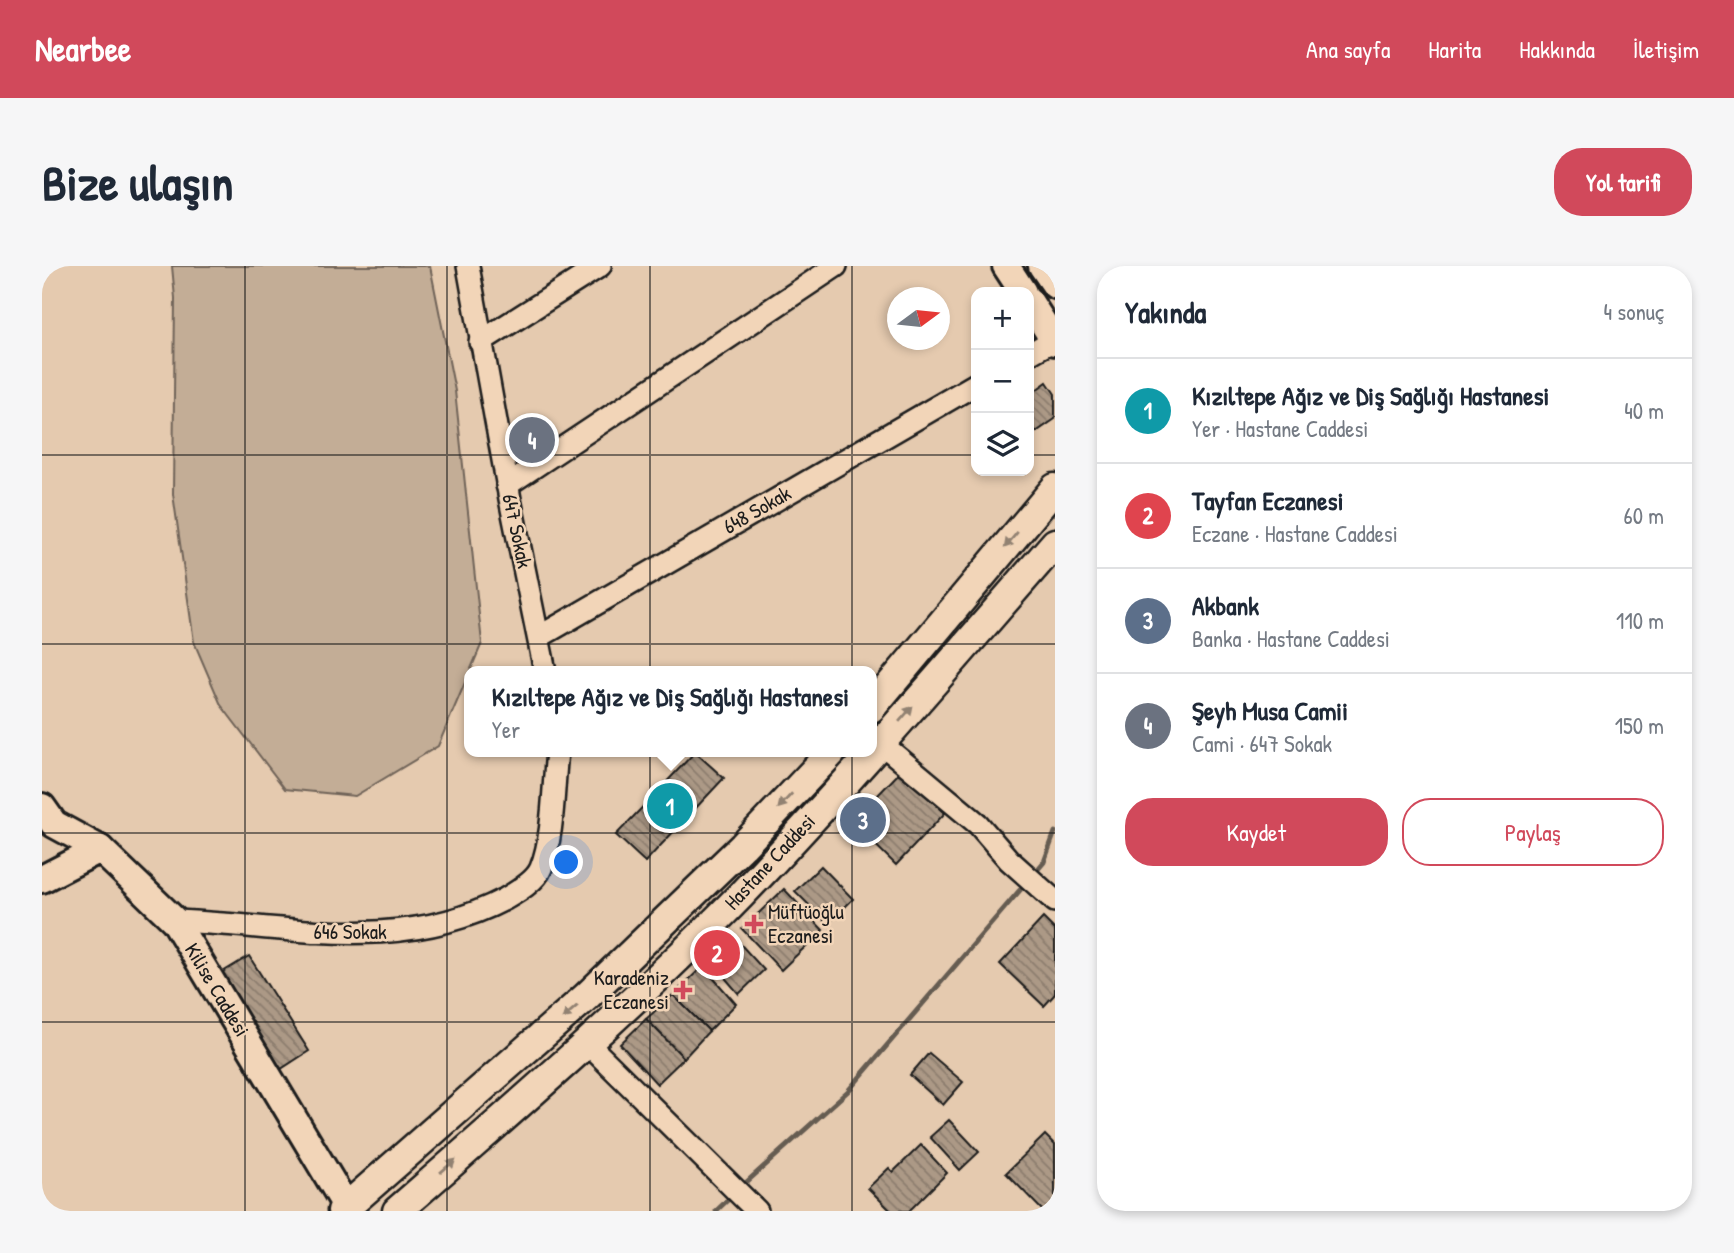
<!DOCTYPE html>
<html lang="tr">
<meta charset="utf-8">
<style>
:root{--surface:#fff;--page:#f6f6f7;--text:#1f2937;--muted:#747a83;--line:#e0e1e3;--accent:#d1495b}
body{margin:0;font-family:"Patrick Hand",sans-serif;background:var(--page);color:var(--text)}
.controls{position:absolute;right:21px;top:21px;display:grid;overflow:hidden;border-radius:14px;box-shadow:0 4px 10px #0003}
.controls button{width:63px;height:63px;display:grid;place-items:center;padding:0;border:0;border-bottom:2px solid var(--line);background:var(--surface);color:var(--text);font:35px sans-serif}
.compass{position:absolute;left:845px;top:21px;width:63px;height:63px;border-radius:50%;background:var(--surface);box-shadow:0 4px 10px #0003;rotate:75deg}
.you{position:absolute;left:525px;top:597px;width:24px;height:24px;margin:-18px;border:5px solid #fff;border-radius:50%;background:#1a73e8;box-shadow:0 0 0 10px #1a73e833}
.badge{display:grid;place-items:center;width:46px;height:46px;border-radius:50%;background:var(--accent);color:#fff;font-size:23px;font-weight:700}
.pin{position:absolute;translate:-50% -50%;border:4px solid #fff;box-shadow:0 2px 7px #0006}
.popup{position:absolute;left:422px;top:400px;width:413px;height:91px;box-sizing:border-box;display:grid;place-content:center;border-radius:14px;background:var(--surface);filter:drop-shadow(0 2px 5px #0005);font-size:23px;white-space:nowrap;color:var(--muted)}
.popup b{font-size:26px;color:var(--text)}
.popup::after{content:'';position:absolute;left:50%;top:100%;margin-left:-14px;border:14px solid transparent;border-top-color:var(--surface)}
.list{margin:0;padding:0;list-style:none}
h2{display:flex;justify-content:space-between;align-items:center;height:91px;margin:0;padding:0 28px;font-size:30px}
h2 small{font-size:23px;font-weight:400;color:var(--muted)}
.list li{display:grid;grid-template-columns:46px 1fr auto;gap:21px;align-items:center;box-sizing:border-box;height:105px;padding:0 28px;border-top:2px solid var(--line)}
.list b{display:block;font-size:26px;white-space:nowrap}
.list p{margin:0;font-size:23px;white-space:nowrap;color:var(--muted)}
.list em{font-size:23px;font-style:normal;color:var(--muted)}
.actions{display:flex;gap:14px;padding:21px 28px}
.actions a{flex:1;padding:16px 0;border:2px solid var(--accent);border-radius:28px;text-align:center;font-size:24px;color:var(--accent)}
.actions .main{background:var(--accent);color:#fff}
.icon{flex:none;width:38px;height:38px;fill:none;stroke:currentColor;stroke-width:2;stroke-linecap:round;stroke-linejoin:round}
.map{position:relative;flex:none;width:1013px;height:945px;overflow:hidden;border-radius:28px}
header{display:flex;align-items:center;gap:42px;box-sizing:border-box;height:98px;padding:0 35px;background:var(--accent);color:#fff}
header strong{font-size:33px}
nav{display:flex;gap:38px;margin-inline-start:auto;font-size:24px}
.intro{display:flex;align-items:center;justify-content:space-between;box-sizing:border-box;height:168px;padding:0 42px}
h1{margin:0;font-size:49px}
.button{padding:18px 32px;border-radius:28px;background:var(--accent);color:#fff;font-size:24px;font-weight:700}
main{display:flex;gap:42px;padding:0 42px}
aside{flex:1;background:var(--surface);border-radius:28px;box-shadow:0 4px 10px #0003}
.map>svg:first-child{display:block}
.green{fill:#c3ad96;stroke:#706459;stroke-width:2}
.lines{fill:none;stroke-linecap:round;stroke-linejoin:round}
.stream{stroke:#655b51;stroke-width:5}
.building{fill:url(#building-back-hatch);stroke:#1c1c1c;stroke-width:2}
.minor-casing{stroke:#1c1c1c;stroke-width:26}
.tertiary-casing{stroke:#1c1c1c;stroke-width:32}
.secondary-casing{stroke:#1c1c1c;stroke-width:33}
.minor{stroke:#f2d5b8;stroke-width:21}
.tertiary{stroke:#f2d5b8;stroke-width:26}
.secondary{stroke:#f2d5b8;stroke-width:28}
.oneway{fill:#928272}
.grid{fill:none;stroke:#1c1c1c;stroke-width:2;stroke-opacity:0.55}
.poi-dot{fill:#d1495b;stroke:#f2d5b8;stroke-width:2.5}
.labels{text-anchor:middle;stroke-width:5;stroke-linejoin:round;paint-order:stroke}
.street-label{font-size:21px;fill:#1c1c1c;stroke:#f2d5b8}
.poi-label{font-size:21px;fill:#1c1c1c;stroke:#f2d5b8;text-anchor:start}
</style>
<header>
<strong>Nearbee</strong>
<nav><a>Ana sayfa</a><a>Harita</a><a>Hakkında</a><a>İletişim</a></nav>
</header>
<div class="intro"><h1>Bize ulaşın</h1><a class="button">Yol tarifi</a></div>
<main>
<div class="map">
<svg width="1013" height="945" viewBox="0 0 1013 945">
<defs>
<pattern id="building-back-hatch" width="6" height="6" patternUnits="userSpaceOnUse" patternTransform="scale(1.75)"><rect width="6" height="6" fill="#ac9986"/><path d="M-1 5l2 2M0 0l6 6M5-1l2 2" fill="none" stroke="#8b7c6d"/></pattern>
</defs>
<rect width="100%" height="100%" fill="#e5caaf"/>
<filter id="ink" filterUnits="userSpaceOnUse"><feTurbulence type="fractalNoise" baseFrequency=".0143" numOctaves="2"/><feDisplacementMap in="SourceGraphic" scale="14" xChannelSelector="R" yChannelSelector="G"/><feConvolveMatrix kernelMatrix="1 2 1 2 8 2 1 2 1" color-interpolation-filters="sRGB"/></filter>
<g filter="url(#ink)">
<!-- green -->
<path class="green" d="M130,0h258l25,125 27,252 -44,103 -83,50 -70,-7 -64,-84 -27,-63 -21,-148 2,-196z"/>
<g class="lines">
<!-- stream -->
<g class="stream">
<path d="M990,610l12,-14 11,-30"/>
<path d="M699,921l107,-96 178,-208"/>
<path d="M674,945l18,-17"/>
</g>
</g>
<!-- building -->
<g class="building">
<path d="M1005,116l8,12v25l-19,13 -7,-11v-26z"/>
<path d="M500,155l6,34 -26,5 -7,-34z"/>
<path d="M653,486l29,26 -79,84 -29,-27z"/>
<path d="M859,505l44,42 -49,52 -44,-43z"/>
<path d="M779,600l32,33 -25,25 -33,-33z"/>
<path d="M742,623l39,41 -42,40 -39,-41z"/>
<path d="M1001,652l12,12v64l-11,12 -44,-42z"/>
<path d="M689,668l33,36 -25,24 -31,-36z"/>
<path d="M207,690l60,95 -28,18 -60,-96z"/>
<path d="M661,700l33,38 -27,27 -36,-36z"/>
<path d="M631,729l36,36 -25,27 -38,-39z"/>
<path d="M604,753l38,39 -27,26 -37,-40z"/>
<path d="M887,787l34,29 -20,23 -33,-30z"/>
<path d="M907,854l30,32 -19,18 -30,-33z"/>
<path d="M1003,869l10,10v66h-12l-37,-38z"/>
<path d="M879,879l26,28 -38,38h-18l-23,-23 21,-20 4,4z"/>
</g>
<g class="lines">
<!-- minor casing -->
<g class="minor-casing">
<g id="minor">
<path d="M426,0l42,233 35,172"/>
<path d="M438,76l120,-76"/>
<path d="M987,88l25,-14"/>
<path d="M465,219l329,-219"/>
<path d="M497,371l437,-253"/>
<path d="M829,469l107,89 31,36 46,41"/>
<path d="M133,655c114,4 223,34 330,-22 12,-7 31,-18 36,-31 13,-32 12,-82 16,-116"/>
<path d="M546,778l169,167"/>
</g>
</g>
<!-- tertiary casing -->
<g class="tertiary-casing">
<g id="tertiary">
<path d="M964,0l17,26"/>
<path d="M1000,0l13,19"/>
<path d="M987,35l26,41"/>
<path d="M0,541l12,17 46,25 75,72 174,290"/>
<path d="M0,613l58,-30"/>
</g>
</g>
<!-- secondary casing -->
<g class="secondary-casing">
<g id="secondary">
<path d="M829,442l184,-220"/>
<path d="M300,945l244,-214 157,-151 89,-94"/>
<path d="M355,945c117,-102 235,-204 344,-316 109,-113 211,-234 314,-352"/>
</g>
</g>
<!-- minor -->
<use href="#minor" class="minor"/>
<!-- tertiary -->
<use href="#tertiary" class="tertiary"/>
<!-- secondary -->
<use href="#secondary" class="secondary"/>
</g>
<!-- one-way arrows -->
<defs><path id="oneway-solid" d="M-6-.8H1V-3.2L6.5 0L1 3.2V.8H-6Z" transform="scale(1.75)"/></defs>
<g class="oneway">
<use href="#oneway-solid" transform="translate(969 274) rotate(130)"/>
<use href="#oneway-solid" transform="translate(864 448) rotate(-49)"/>
<use href="#oneway-solid" transform="translate(743 535) rotate(133)"/>
<use href="#oneway-solid" transform="translate(528 746) rotate(139)"/>
<use href="#oneway-solid" transform="translate(406 900) rotate(-41)"/>
</g>
</g>
<!-- grid -->
<path class="grid" d="M203,0v945M405,0v945M608,0v945M810,0v945M0,189h934M987,189h26M0,378h1013M0,567h1013M0,756h1013"/>
<!-- markers -->
<g class="poi-dot">
<path d="M708.5 647.5h7v7h7v7h-7v7h-7v-7h-7v-7h7z"/>
<path d="M637.5 713.5h7v7h7v7h-7v7h-7v-7h-7v-7h7z"/>
</g>
<g class="labels">
<!-- street labels -->
<g class="street-label">
<text transform="translate(715 244) rotate(-30)" y="7">648 Sokak</text>
<text transform="translate(475 265) rotate(78)" y="7">647 Sokak</text>
<text transform="translate(728 596) rotate(-47)" y="7">Hastane Caddesi</text>
<text x="308" y="673">646 Sokak</text>
<text transform="translate(175 724) rotate(59)" y="7">Kilise Caddesi</text>
</g>
<!-- poi labels -->
<g class="poi-label">
<text x="726" y="653">Müftüoğlu<tspan x="726" dy="24">Eczanesi</tspan></text>
<text x="627" y="719" text-anchor="end">Karadeniz<tspan x="627" dy="24">Eczanesi</tspan></text>
</g>
</g>
</svg>
<div class="controls">
<button>+</button>
<button>−</button>
<button><svg class="icon" aria-label="layers" viewBox="0 0 24 24"><path d="M12 4l9 5-9 5-9-5zM3 14l9 5 9-5"/></svg></button>
</div>
<svg class="compass" viewBox="-18 -18 36 36"><path d="M0-13l5 13h-10z" fill="#e53935"/><path d="M0 13l5-13h-10z" fill="#747a83"/></svg>
<div class="you"></div>
<div class="pin badge" style="left:628px;top:540px;background:#0f9aa8">1</div>
<div class="popup"><b>Kızıltepe Ağız ve Diş Sağlığı Hastanesi</b>Yer</div>
<div class="pin badge" style="left:675px;top:687px;background:#e0444e">2</div>
<div class="pin badge" style="left:821px;top:554px;background:#5c6f8a">3</div>
<div class="pin badge" style="left:490px;top:174px;background:#6b7280">4</div>
</div>
<aside>
<h2>Yakında<small>4 sonuç</small></h2>
<ul class="list">
<li><span class="badge" style="background:#0f9aa8">1</span><div><b>Kızıltepe Ağız ve Diş Sağlığı Hastanesi</b><p>Yer · Hastane Caddesi</p></div><em>40 m</em></li>
<li><span class="badge" style="background:#e0444e">2</span><div><b>Tayfan Eczanesi</b><p>Eczane · Hastane Caddesi</p></div><em>60 m</em></li>
<li><span class="badge" style="background:#5c6f8a">3</span><div><b>Akbank</b><p>Banka · Hastane Caddesi</p></div><em>110 m</em></li>
<li><span class="badge" style="background:#6b7280">4</span><div><b>Şeyh Musa Camii</b><p>Cami · 647 Sokak</p></div><em>150 m</em></li>
</ul>
<div class="actions"><a class="main">Kaydet</a><a>Paylaş</a></div>
</aside>
</main>
